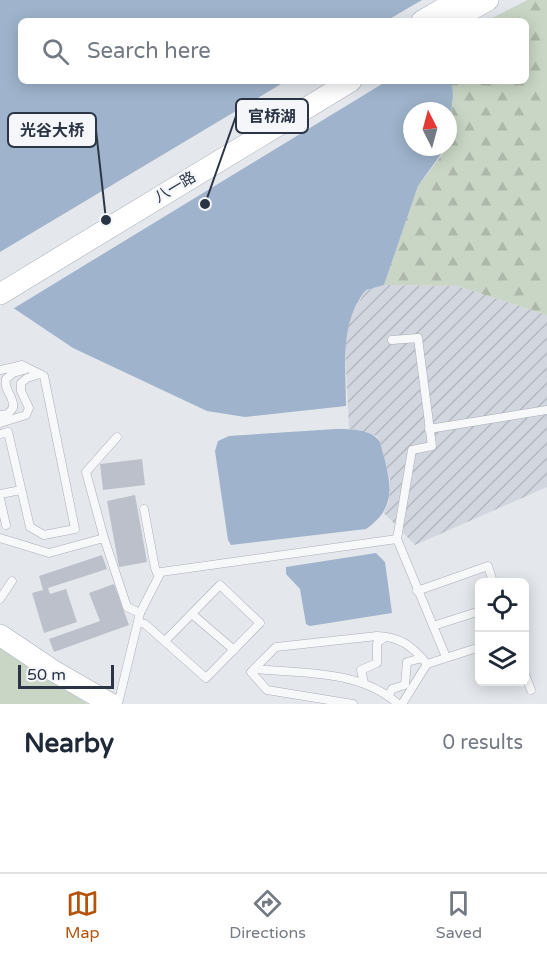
<!DOCTYPE html>
<meta charset="utf-8">
<style>
:root{--surface:#fff;--page:#f6f6f7;--text:#1f2937;--muted:#747a83;--line:#e0e1e3;--accent:#b45309}
body{margin:0;font-family:"Varela Round","Noto Sans SC",sans-serif;background:var(--page);color:var(--text)}
.controls{position:absolute;right:18px;bottom:18px;display:grid;overflow:hidden;border-radius:9px;box-shadow:0 3px 15px #0003}
.controls button{width:54px;height:54px;display:grid;place-items:center;padding:0;border:0;border-bottom:2px solid var(--line);background:var(--surface);color:var(--text);font:30px sans-serif}
.compass{position:absolute;left:403px;top:102px;width:54px;height:54px;border-radius:50%;background:var(--surface);box-shadow:0 3px 15px #0003;rotate:354deg}
.scale{position:absolute;left:18px;bottom:15px;width:96px;box-sizing:border-box;padding-left:6px;border:3px solid #2b3445;border-top:0;font-size:16px;line-height:21px;white-space:nowrap;color:#2b3445;-webkit-text-stroke:4px #f4f6f9;paint-order:stroke}
.list{margin:0;padding:0;list-style:none}
h2{display:flex;justify-content:space-between;align-items:center;height:78px;margin:0;padding:0 24px;font-size:26px}
h2 small{font-size:20px;font-weight:400;color:var(--muted)}
.icon{flex:none;width:33px;height:33px;fill:none;stroke:currentColor;stroke-width:2;stroke-linecap:round;stroke-linejoin:round}
.map{position:relative;flex:none;width:547px;height:704px;overflow:hidden}
.search{position:absolute;background:var(--surface);box-shadow:0 3px 15px #0003;left:18px;right:18px;top:18px;height:66px;display:flex;align-items:center;gap:15px;box-sizing:border-box;padding:0 21px;border-radius:9px;color:var(--muted);font-size:22px}
.sheet{height:168px;background:var(--surface)}
nav{display:flex;justify-content:space-around;align-items:center;box-sizing:border-box;height:84px;border-top:2px solid var(--line);background:var(--surface);font-size:16px;color:var(--muted)}
nav a{display:grid;justify-items:center;gap:3px}
nav .on{color:var(--accent)}
.map>svg:first-child{display:block}
.industrial{fill:url(#industrial-furrows)}
.green{fill:#c9d6c5}
.forest{fill:url(#forest-firs)}
.water{fill:#9fb4cc}
.pier{fill:#e4e7ec}
.building{fill:#bbc0ca}
.lines{fill:none;stroke-linecap:round;stroke-linejoin:round}
.lane-casing{stroke:#a9aeb7;stroke-width:9}
.secondary-casing{stroke:#a9aeb7;stroke-width:22}
.lane{stroke:#f7f8fa;stroke-width:8}
.secondary{stroke:#fff;stroke-width:21}
.labels{text-anchor:middle;stroke-width:5;stroke-linejoin:round;paint-order:stroke}
.street-label{font-size:15px;fill:#2b3445;stroke:#f4f6f9}
.leader{fill:none;stroke:#2b3445;stroke-width:2}
.callout-dot{fill:#2b3445;stroke:#f4f6f9;stroke-width:2}
.callout{fill:#f4f6f9;stroke:#2b3445;stroke-width:2}
.callout-label{font-size:16px;text-anchor:middle;font-weight:bold;fill:#2b3445}
</style>
<div class="map">
<svg width="547" height="704" viewBox="0 0 547 704">
<defs>
<pattern id="industrial-furrows" width="10" height="10" patternUnits="userSpaceOnUse" patternTransform="scale(1.5)"><rect width="10" height="10" fill="#d2d6de"/><path d="M-1 1l2-2M0 10L10 0M9 11l2-2" fill="none" stroke="#b4b8c0"/></pattern>
<pattern id="forest-firs" width="22" height="20" patternUnits="userSpaceOnUse" patternTransform="scale(1.5)"><rect width="22" height="20" fill="#c9d6c5"/><path d="M5 1l3.5 6h-7zM16 11l3.5 6h-7z" fill="#adb8ab"/></pattern>
</defs>
<rect width="100%" height="100%" fill="#e4e7ec"/>
<!-- industrial -->
<path class="industrial" d="M384,285l74,1 89,29v172l-132,58 -31,-32 5,-11 1,-22 -10,-38 -3,-6 -28,-7 -4,-83 5,-29 16,-27z"/>
<!-- green -->
<path class="green" d="M0,647l88,57h-88z"/>
<!-- forest -->
<path class="forest" d="M527,0h20v315l-89,-29 -74,-1 34,-99 30,-39 5,-51 -1,-15h74v-60h-40z"/>
<!-- water -->
<g class="water">
<path d="M0,0h434l6,21h-419v60h431l1,15 -5,45v-30h-36v36h34l-28,39 -34,99 -18,5c-27,33 -20,76 -20,116l-101,11 -38,-6 -134,-63 -73,-49z"/>
<path d="M336,429c14,0 36,0 44,13 9,35 21,63 -14,87l-135,16 -3,-5 -13,-89 3,-10 11,-5z"/>
<path d="M376,553l9,9 7,51 -82,13 -4,-2 -6,-35 -14,-15v-7z"/>
</g>
<!-- pier -->
<g class="pier">
<path d="M422,0h16l5,21h-57z"/>
<path d="M448,0h79l-41,21h-32z"/>
<path d="M286,81h101l-376,229 -11,-7v-51z"/>
</g>
<!-- building -->
<g class="building">
<path d="M142,459l3,26 -42,5 -3,-26z"/>
<path d="M135,495l12,67 -28,5 -12,-66z"/>
<path d="M102,555l5,14 -59,19 2,6 16,-5 11,33 -33,11 -12,-40 11,-3 -4,-14z"/>
<path d="M114,584l15,41 -75,27 -5,-13 51,-18 -11,-28z"/>
</g>
<g class="lines">
<!-- lane casing -->
<g class="lane-casing">
<g id="lane">
<path d="M392,340l26,-2 14,108 -20,4 -15,89 49,118"/>
<path d="M0,370l22,-5 22,11 31,153 -31,6 -14,-8 -22,-95 -8,2"/>
<path d="M0,415l8,-1 5,-6c2,-11 -10,-18 -7,-29l7,-6 11,-3"/>
<path d="M0,423l26,-8 3,-7 -8,-17v-8l6,-5 13,-4"/>
<path d="M429,429l118,-19"/>
<path d="M0,494l21,-4"/>
<path d="M0,499l6,26"/>
<path d="M144,509l11,59 3,7"/>
<path d="M0,538l49,15 55,-15 23,69 13,6"/>
<path d="M104,538l-18,-66 31,-35"/>
<path d="M417,591l71,-25 5,16"/>
<path d="M0,599l12,-18"/>
<path d="M192,614l42,36"/>
<path d="M138,622l7,2 61,54 54,-55 -40,-38 -55,56"/>
<path d="M433,626l47,-15"/>
<path d="M254,669c47,4 107,1 144,35"/>
<path d="M524,672l7,18"/>
<path d="M364,683l-3,-13 16,-7v-20l8,-6"/>
<path d="M389,695l3,-6 13,-4 2,-23 15,-4"/>
<path d="M118,704l22,-91 21,-41 236,-33"/>
<path d="M353,704l-86,-14 -16,-18 25,-25 101,-11c24,1 35,10 50,28"/>
<path d="M402,704l25,-40 53,-17"/>
</g>
</g>
<!-- secondary casing -->
<g class="secondary-casing">
<g id="secondary">
<path d="M422,21l36,-21"/>
<path d="M451,21l37,-21"/>
<path d="M0,294l351,-213"/>
<path d="M0,635l52,35 59,34"/>
</g>
</g>
<!-- lane -->
<use href="#lane" class="lane"/>
<!-- secondary -->
<use href="#secondary" class="secondary"/>
</g>
<g class="labels">
<!-- street labels -->
<g class="street-label">
<text transform="translate(175 187) rotate(-31)" y="5">八一路</text>
</g>
</g>
<!-- callouts -->
<path class="leader" d="M205 204L236 116M106 220L96 130"/>
<g class="callout-dot">
<circle cx="205" cy="204" r="6"/>
<circle cx="106" cy="220" r="6"/>
</g>
<g class="callout">
<rect x="236" y="99" width="72" height="34" rx="6"/>
<rect x="8" y="113" width="88" height="34" rx="6"/>
</g>
<g class="callout-label">
<text x="272" y="122">官桥湖</text>
<text x="52" y="136">光谷大桥</text>
</g>
</svg>
<div class="controls">
<button><svg class="icon" aria-label="locate" viewBox="0 0 24 24"><circle cx="12" cy="12" r="6"/><path d="M12 2v4M12 18v4M2 12h4M18 12h4"/></svg></button>
<button><svg class="icon" aria-label="layers" viewBox="0 0 24 24"><path d="M12 4l9 5-9 5-9-5zM3 14l9 5 9-5"/></svg></button>
</div>
<svg class="compass" viewBox="-18 -18 36 36"><path d="M0-13l5 13h-10z" fill="#e53935"/><path d="M0 13l5-13h-10z" fill="#747a83"/></svg>
<div class="scale">50 m</div>
<div class="search"><svg class="icon" aria-label="search" viewBox="0 0 24 24"><circle cx="10" cy="10" r="6"/><path d="M15 15l6 6"/></svg>Search here</div>
</div>
<section class="sheet">
<h2>Nearby<small>0 results</small></h2>
<ul class="list">
</ul>
</section>
<nav>
<a class="on"><svg class="icon" aria-label="map" viewBox="0 0 24 24"><path d="M3 6l6-2 6 2 6-2v14l-6 2-6-2-6 2zM9 4v14M15 6v14"/></svg>Map</a>
<a><svg class="icon" aria-label="directions" viewBox="0 0 24 24"><path d="M12 3l9 9-9 9-9-9zM9 14v-3h6M13 9l2 2-2 2"/></svg>Directions</a>
<a><svg class="icon" aria-label="saved" viewBox="0 0 24 24"><path d="M7 4h10v16l-5-4-5 4z"/></svg>Saved</a>
</nav>
